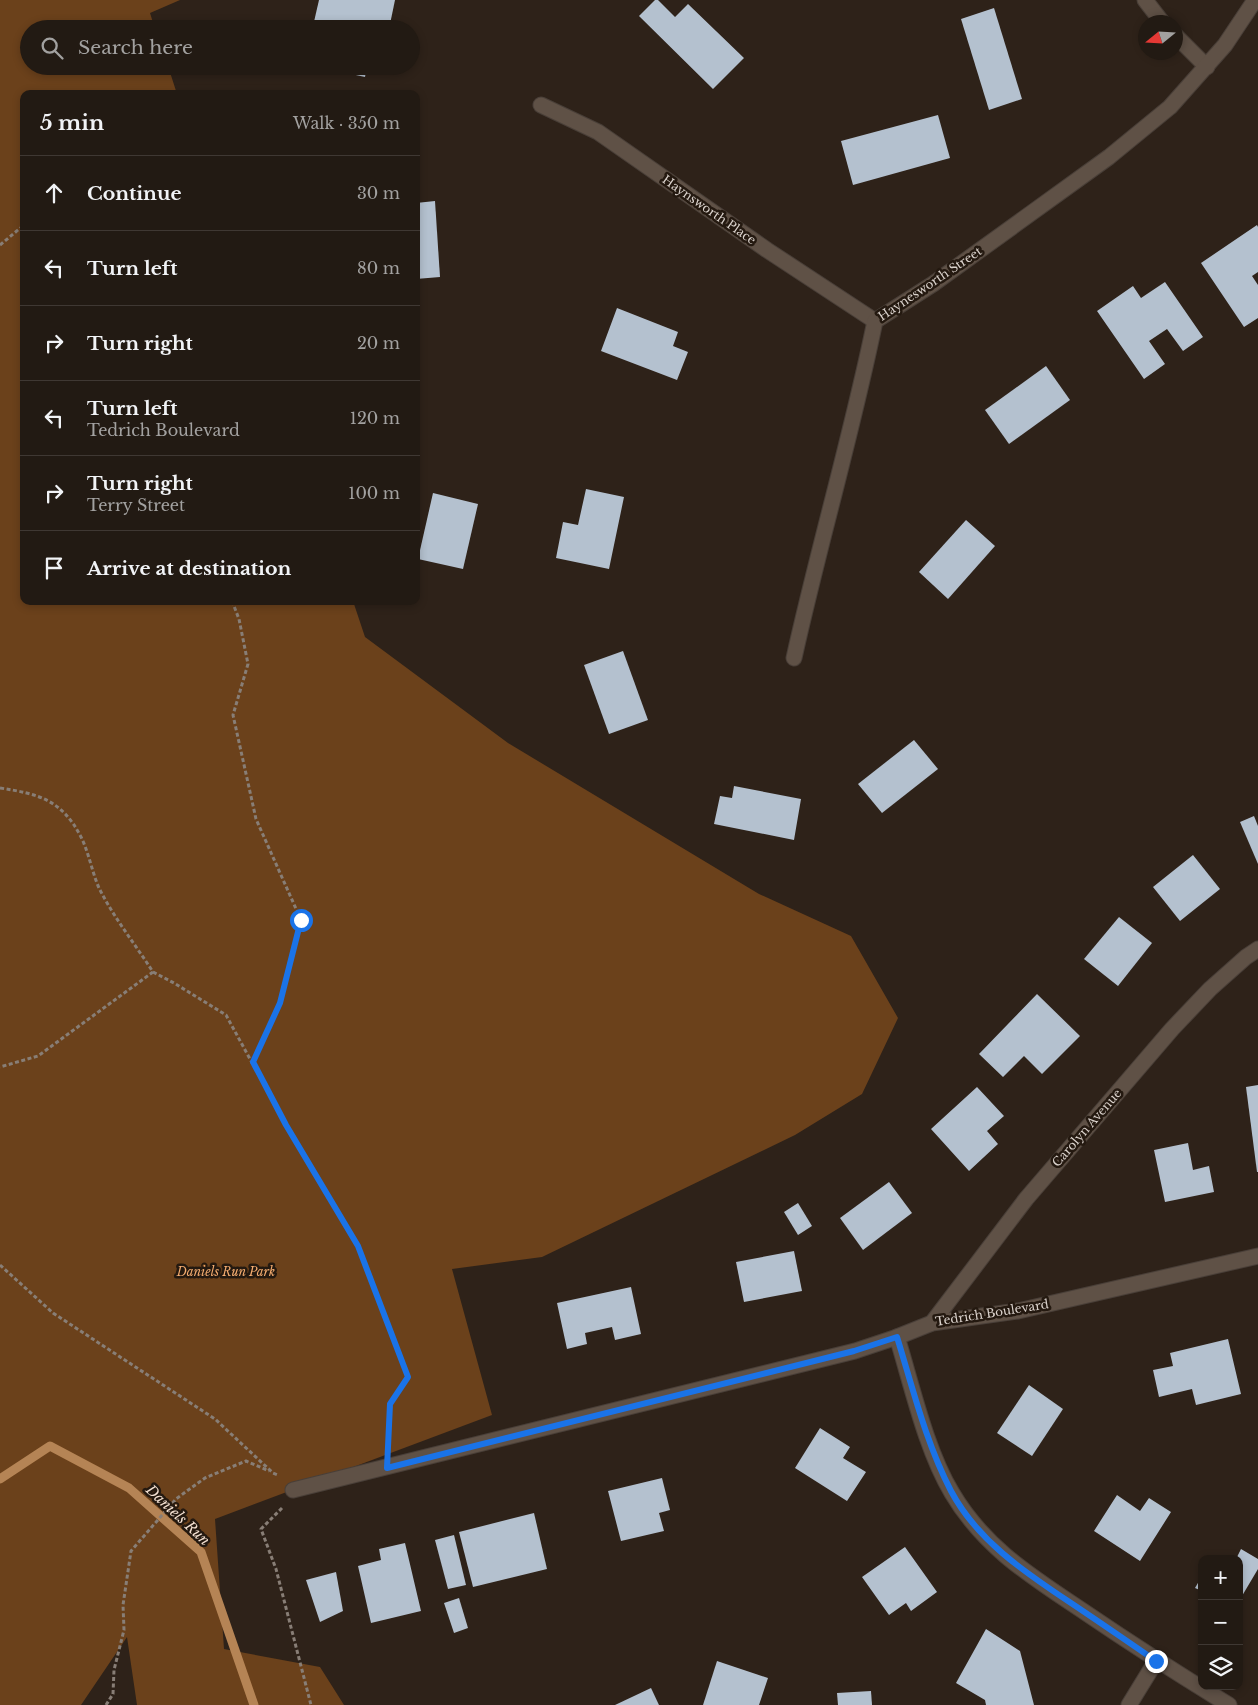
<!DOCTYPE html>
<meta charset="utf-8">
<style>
:root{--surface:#221a13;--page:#2a231c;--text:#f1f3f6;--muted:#a2a1a0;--line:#3f3833}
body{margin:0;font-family:"Libre Baskerville",serif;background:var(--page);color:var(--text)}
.controls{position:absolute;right:15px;bottom:15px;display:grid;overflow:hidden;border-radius:10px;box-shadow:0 2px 8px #0003}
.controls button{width:45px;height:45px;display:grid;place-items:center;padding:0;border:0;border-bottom:1px solid var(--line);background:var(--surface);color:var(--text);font:25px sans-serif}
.compass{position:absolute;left:1138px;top:15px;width:45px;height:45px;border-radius:50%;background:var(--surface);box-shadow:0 2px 8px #0003;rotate:252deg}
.stop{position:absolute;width:15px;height:15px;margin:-11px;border:4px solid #1a73e8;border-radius:50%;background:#fff}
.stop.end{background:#1a73e8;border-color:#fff;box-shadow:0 1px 5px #0008}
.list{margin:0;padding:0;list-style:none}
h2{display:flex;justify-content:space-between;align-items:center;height:65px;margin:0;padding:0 20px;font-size:21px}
h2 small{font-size:16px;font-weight:400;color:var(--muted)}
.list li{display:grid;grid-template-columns:32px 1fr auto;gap:15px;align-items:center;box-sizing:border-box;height:75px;padding:0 20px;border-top:1px solid var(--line)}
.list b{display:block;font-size:19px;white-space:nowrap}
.list p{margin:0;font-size:16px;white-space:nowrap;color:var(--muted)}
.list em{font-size:16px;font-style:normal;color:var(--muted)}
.icon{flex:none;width:28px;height:28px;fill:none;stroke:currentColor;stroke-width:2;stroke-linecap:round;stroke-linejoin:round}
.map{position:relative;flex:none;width:1258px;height:1705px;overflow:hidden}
.search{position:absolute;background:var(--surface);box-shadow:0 2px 8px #0003;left:20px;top:20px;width:400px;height:55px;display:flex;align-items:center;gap:12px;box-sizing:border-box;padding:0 18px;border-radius:28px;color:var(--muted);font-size:19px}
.panel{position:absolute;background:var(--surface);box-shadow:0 2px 8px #0003;left:20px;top:90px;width:400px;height:515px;border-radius:10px}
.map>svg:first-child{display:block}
.green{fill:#6b411b}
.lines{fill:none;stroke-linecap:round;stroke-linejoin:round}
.stream{stroke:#b58455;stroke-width:9}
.building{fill:#b4c1cf}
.minor-casing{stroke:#493f38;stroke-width:17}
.path{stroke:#887e76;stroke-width:3;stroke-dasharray:4 2.5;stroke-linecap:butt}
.minor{stroke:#5f5146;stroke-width:15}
.route{stroke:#1a73e8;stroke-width:6}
.labels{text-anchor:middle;stroke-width:5;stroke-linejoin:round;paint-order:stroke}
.street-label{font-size:12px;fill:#dad2cc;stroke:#241910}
.park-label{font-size:12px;font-style:italic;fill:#f6ad70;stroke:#241910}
.water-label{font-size:14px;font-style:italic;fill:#f3e0d1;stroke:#241910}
</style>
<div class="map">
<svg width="1258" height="1705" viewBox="0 0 1258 1705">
<rect width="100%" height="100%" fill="#2e2219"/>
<!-- green -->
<path class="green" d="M0,0h180l-30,13 5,16h-126v37h139l9,28h-153v507h329l12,36 143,106 251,151 92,42 47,82 -36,76 -67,41 -253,122 -90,12 40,146 -277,104 9,130 96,18 24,38h-207l-10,-68 -46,68h-81z"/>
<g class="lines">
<!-- stream -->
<path class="stream" d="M0,1479l50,-33 79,42 72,64 53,153"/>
</g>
<!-- building -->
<g class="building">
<path d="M319,0h76l-6,29h-65l-11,-3z"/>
<path d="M655,0h3l17,17 13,-13 56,54 -31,31 -74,-73z"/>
<path d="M994,8l28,91 -33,11 -28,-91z"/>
<path d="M328,66h39l-2,11 -37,-8z"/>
<path d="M938,115l12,43 -97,27 -12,-44z"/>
<path d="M435,201l5,76 -24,2v-76z"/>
<path d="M1257,225l1,2v45l-6,4 6,9v33l-14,9 -43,-64z"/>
<path d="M1165,282l38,55 -20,14 -16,-22 -18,12 16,23 -21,15 -47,-68 36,-25 8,12z"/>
<path d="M617,308l61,24 -5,14 15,6 -11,28 -76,-29z"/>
<path d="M1046,366l24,34 -61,44 -24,-34z"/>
<path d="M586,489l38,8 -15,72 -53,-11 7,-36 15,3z"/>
<path d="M433,493l45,11 -15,65 -45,-10z"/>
<path d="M966,520l29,26 -47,53 -29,-27z"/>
<path d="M623,651l25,69 -39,14 -25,-69z"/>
<path d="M914,740l24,29 -56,44 -24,-29z"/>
<path d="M734,786l67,13 -7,41 -80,-16 6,-28 12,2z"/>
<path d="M1254,816l4,10v38l-18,-42z"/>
<path d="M1193,855l27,34 -40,32 -27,-34z"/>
<path d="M1119,917l33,26 -34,43 -34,-27z"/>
<path d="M1037,994l43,42 -38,38 -18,-18 -21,21 -24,-23z"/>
<path d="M1258,1085v87h-1l-11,-85z"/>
<path d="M977,1087l27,29 -17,15 11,13 -29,27 -38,-42z"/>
<path d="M1188,1143l5,27 16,-4 5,26 -49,10 -11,-52z"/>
<path d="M889,1182l23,31 -49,37 -23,-32z"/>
<path d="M798,1203l14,23 -14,9 -14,-23z"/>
<path d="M794,1251l8,40 -58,11 -8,-40z"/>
<path d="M631,1287l10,47 -26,6 -3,-13 -27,6 2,11 -20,5 -10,-46z"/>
<path d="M1228,1339l13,55 -45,11 -4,-16 -33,8 -6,-27 20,-4 -3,-13z"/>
<path d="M1029,1385l34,24 -31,47 -35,-23z"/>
<path d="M820,1428l30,19 -7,11 23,14 -19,29 -52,-33z"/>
<path d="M662,1478l8,32 -11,3 5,18 -43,10 -13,-50z"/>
<path d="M1117,1495l23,16 9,-13 22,14 -31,49 -46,-30z"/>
<path d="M534,1513l13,56 -74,18 -14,-55z"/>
<path d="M454,1535l12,50 -18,4 -13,-49z"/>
<path d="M405,1543l16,68 -50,12 -13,-57 23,-6 -2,-11z"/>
<path d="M905,1547l32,45 -26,19 -5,-8 -17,12 -27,-38z"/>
<path d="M1241,1549l17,10v10l-19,32v-42h-3z"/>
<path d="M336,1572l7,39 -23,11 -14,-42z"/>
<path d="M1202,1576v15l-7,-3z"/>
<path d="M459,1598l9,30 -14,5 -10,-30z"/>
<path d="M986,1629l34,22 14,54h-48l-1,-5 -29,-17z"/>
<path d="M717,1661l51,17 -9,27h-56z"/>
<path d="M651,1688l8,17h-44z"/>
<path d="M871,1691l1,14h-34l-1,-12z"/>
</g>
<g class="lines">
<!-- minor casing -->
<g class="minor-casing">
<g id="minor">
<path d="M1145,0l17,22"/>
<path d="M1176,36l31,31"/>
<path d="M541,105l57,27 169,118 108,71"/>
<path d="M794,658c25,-113 58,-224 81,-337l58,-37 176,-127 61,-50 55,-62 30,-45"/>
<path d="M932,1323l94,-124 146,-170 38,-40 36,-32 12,-8"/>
<path d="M897,1337c15,49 29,113 55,156 33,56 82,85 134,120 47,32 94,62 143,92"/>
<path d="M293,1490l562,-139 42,-14 35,-14 86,-12 240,-55"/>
<path d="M1129,1705l27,-44"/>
</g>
</g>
<!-- path -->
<g class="path">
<path d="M0,245l24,-20"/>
<path d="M232,601l7,18 9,45 -15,51 23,104 45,101 -22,83 -26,59"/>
<path d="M0,788c39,6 62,12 81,49 8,16 11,35 18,51 15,30 36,56 54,84l-115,84 -38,11"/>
<path d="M153,972l21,11 52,32 60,110 72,121 50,131 -18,27 -2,40"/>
<path d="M0,1265l53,48 162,106 58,54 5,2"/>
<path d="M282,1508l-21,21 15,40 35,136"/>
<path d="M106,1705l7,-11 1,-24 10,-40 -1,-25 8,-54 45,-52 15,-11 14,-10 41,-17 23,10"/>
</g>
<!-- minor -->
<use href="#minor" class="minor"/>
</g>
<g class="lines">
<!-- route -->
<path class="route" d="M301,920l-21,83 -27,59 33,63 72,121 50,131 -18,27 -3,64 467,-117 43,-14c16,52 29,106 54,154 26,49 72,80 117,110 30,20 59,40 88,60"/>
</g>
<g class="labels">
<!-- street labels -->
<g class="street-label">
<text transform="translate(709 210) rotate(35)" y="4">Haynsworth Place</text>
<text transform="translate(930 284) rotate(-34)" y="4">Haynesworth Street</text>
<text transform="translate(1087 1128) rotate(-49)" y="4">Carolyn Avenue</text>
<text transform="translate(992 1313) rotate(-9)" y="4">Tedrich Boulevard</text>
</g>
<!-- park labels -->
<g class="park-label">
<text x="226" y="1276">Daniels Run Park</text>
</g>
<!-- water labels -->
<g class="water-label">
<text transform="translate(178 1515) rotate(43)" y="5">Daniels Run</text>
</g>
</g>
</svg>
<div class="controls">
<button>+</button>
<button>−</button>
<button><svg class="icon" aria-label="layers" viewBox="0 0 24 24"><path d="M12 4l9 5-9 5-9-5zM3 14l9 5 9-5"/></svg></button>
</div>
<svg class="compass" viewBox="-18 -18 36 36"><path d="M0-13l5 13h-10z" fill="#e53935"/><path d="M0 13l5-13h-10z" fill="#a2a1a0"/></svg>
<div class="stop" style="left:301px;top:920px"></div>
<div class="stop end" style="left:1156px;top:1661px"></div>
<div class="search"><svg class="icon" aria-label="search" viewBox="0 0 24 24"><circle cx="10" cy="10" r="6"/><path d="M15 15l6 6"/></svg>Search here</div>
<section class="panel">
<h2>5 min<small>Walk · 350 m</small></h2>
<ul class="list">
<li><svg class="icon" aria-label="ahead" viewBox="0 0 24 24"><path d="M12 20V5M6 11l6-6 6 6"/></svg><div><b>Continue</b></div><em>30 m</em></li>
<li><svg class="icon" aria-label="left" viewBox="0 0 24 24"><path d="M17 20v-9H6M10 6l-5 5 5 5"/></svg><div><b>Turn left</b></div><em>80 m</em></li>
<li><svg class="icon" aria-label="right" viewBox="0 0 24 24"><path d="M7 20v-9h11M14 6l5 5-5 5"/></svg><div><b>Turn right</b></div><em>20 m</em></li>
<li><svg class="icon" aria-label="left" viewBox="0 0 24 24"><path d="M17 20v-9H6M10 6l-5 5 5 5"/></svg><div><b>Turn left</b><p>Tedrich Boulevard</p></div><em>120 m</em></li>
<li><svg class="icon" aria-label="right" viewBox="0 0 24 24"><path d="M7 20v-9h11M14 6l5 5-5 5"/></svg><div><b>Turn right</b><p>Terry Street</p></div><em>100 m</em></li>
<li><svg class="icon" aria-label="arrive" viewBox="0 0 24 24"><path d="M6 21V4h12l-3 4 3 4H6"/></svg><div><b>Arrive at destination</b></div></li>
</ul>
</section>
</div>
